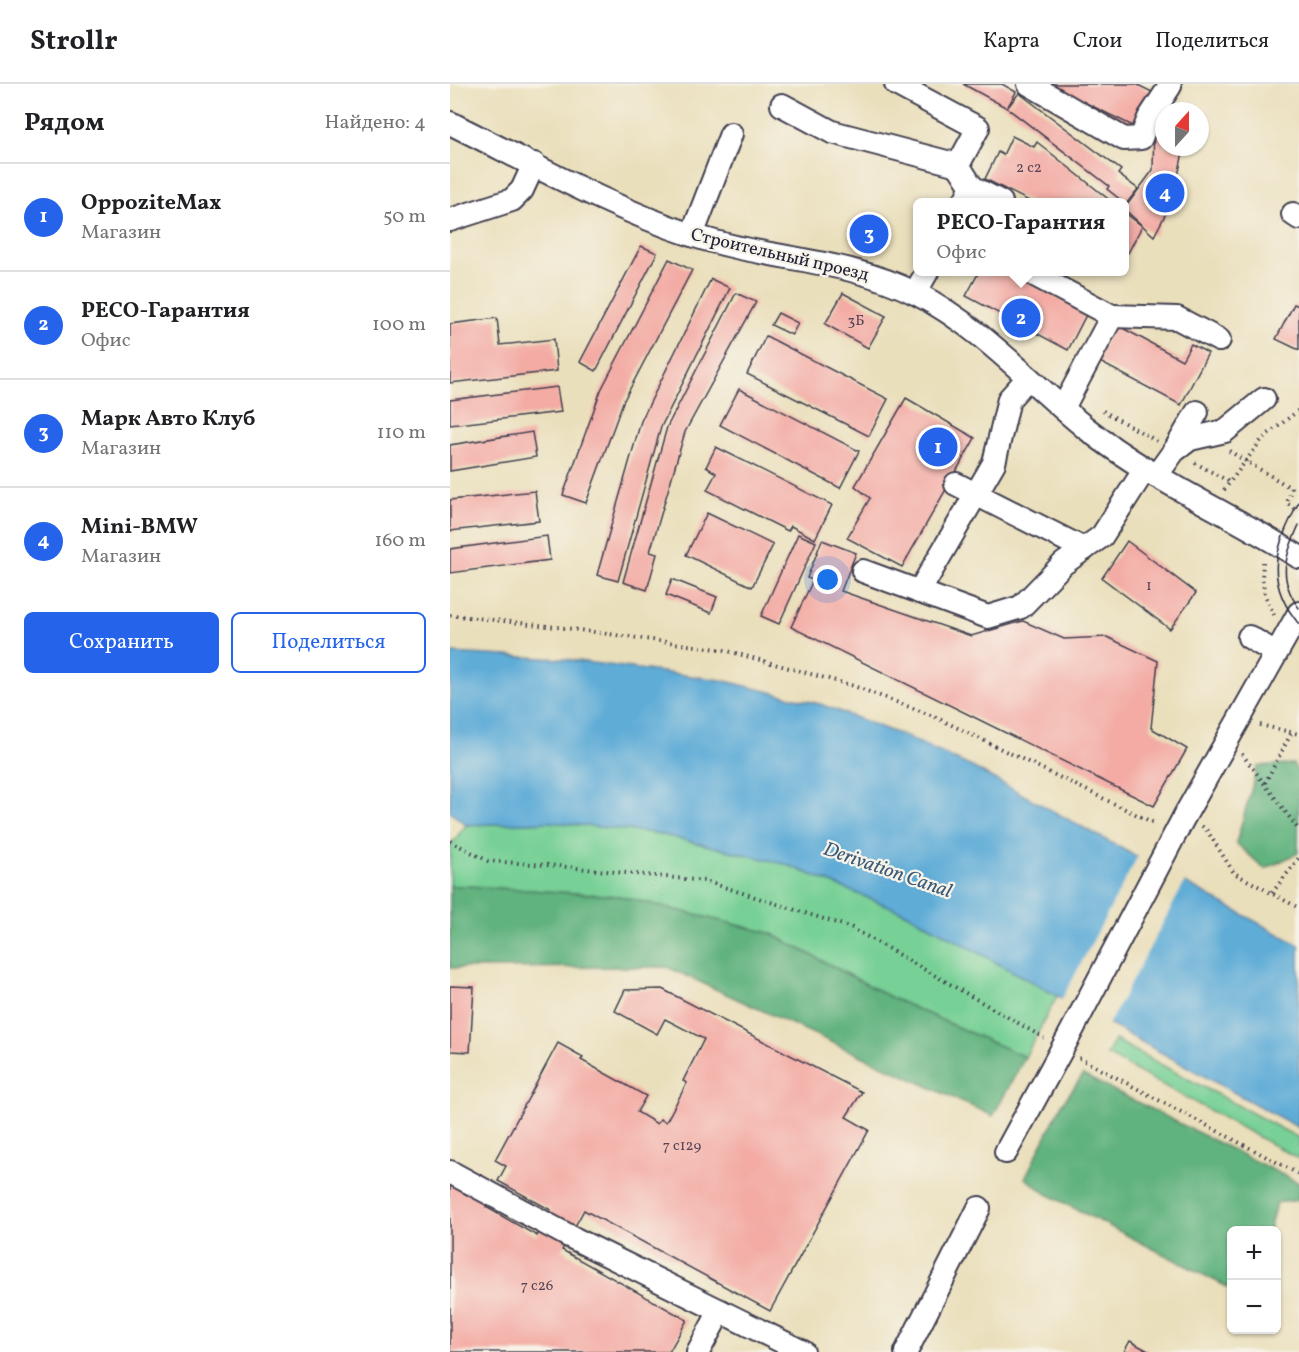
<!DOCTYPE html>
<html lang="ru">
<meta charset="utf-8">
<style>
:root{--surface:#fff;--page:#f6f6f6;--text:#202124;--muted:#757577;--line:#e0e0e0;--accent:#2563eb}
body{margin:0;font-family:Vollkorn,serif;background:var(--page);color:var(--text)}
.controls{position:absolute;right:18px;bottom:18px;display:grid;overflow:hidden;border-radius:9px;box-shadow:0 2px 4px #0004}
.controls button{width:54px;height:54px;display:grid;place-items:center;padding:0;border:0;border-bottom:2px solid var(--line);background:var(--surface);color:var(--text);font:30px sans-serif}
.compass{position:absolute;left:705px;top:18px;width:54px;height:54px;border-radius:50%;background:var(--surface);box-shadow:0 2px 4px #0004;rotate:21deg}
.you{position:absolute;left:378px;top:496px;width:21px;height:21px;margin:-15px;border:4px solid #fff;border-radius:50%;background:#1a73e8;box-shadow:0 0 0 9px #1a73e833}
.badge{display:grid;place-items:center;width:39px;height:39px;border-radius:50%;background:var(--accent);color:#fff;font-size:20px;font-weight:700}
.pin{position:absolute;translate:-50% -50%;border:3px solid #fff;box-shadow:0 2px 6px #0006}
.popup{position:absolute;left:463px;top:114px;width:216px;height:78px;box-sizing:border-box;display:grid;place-content:center;border-radius:9px;background:var(--surface);filter:drop-shadow(0 2px 4px #0005);font-size:20px;white-space:nowrap;color:var(--muted)}
.popup b{font-size:22px;color:var(--text)}
.popup::after{content:'';position:absolute;left:50%;top:100%;margin-left:-12px;border:12px solid transparent;border-top-color:var(--surface)}
.list{margin:0;padding:0;list-style:none}
h2{display:flex;justify-content:space-between;align-items:center;height:78px;margin:0;padding:0 24px;font-size:26px}
h2 small{font-size:20px;font-weight:400;color:var(--muted)}
.list li{display:grid;grid-template-columns:39px 1fr auto;gap:18px;align-items:center;box-sizing:border-box;height:108px;padding:0 24px;border-top:2px solid var(--line)}
.list b{display:block;font-size:22px;white-space:nowrap}
.list p{margin:0;font-size:20px;white-space:nowrap;color:var(--muted)}
.list em{font-size:20px;font-style:normal;color:var(--muted)}
.actions{display:flex;gap:12px;padding:18px 24px}
.actions a{flex:1;padding:14px 0;border:2px solid var(--accent);border-radius:9px;text-align:center;font-size:21px;color:var(--accent)}
.actions .main{background:var(--accent);color:#fff}
.map{position:relative;flex:none;width:849px;height:1268px;overflow:hidden}
header{display:flex;align-items:center;gap:36px;box-sizing:border-box;height:84px;padding:0 30px;background:var(--surface);border-bottom:2px solid var(--line)}
header strong{font-size:28px}
nav{display:flex;gap:33px;margin-inline-start:auto;font-size:21px}
main{display:flex}
aside{flex:1;background:var(--surface)}
.map>svg:first-child{display:block}
.green{fill:#77d095;stroke:#4c7968;stroke-width:1.5}
.forest{fill:#61b27e;stroke:#426a5c;stroke-width:1.5}
.water{fill:#5eacd7;stroke:#406789;stroke-width:1.5}
.pier{fill:#eadfbb}
.building{fill:#f3aba4}
.lines{fill:none;stroke-linecap:round;stroke-linejoin:round}
.minor-casing{stroke:#403e4e;stroke-width:26}
.path{stroke:#403e4e;stroke-width:4;stroke-dasharray:1.5 4.5;stroke-linecap:butt}
.minor{stroke:#fff;stroke-width:22}
.tram{stroke:#22223b;stroke-width:1.5}
.labels{text-anchor:middle;stroke-width:4.5;stroke-linejoin:round;paint-order:stroke}
.number-label{font-size:15px;fill:#564455}
.street-label{font-size:18px;fill:#22223b;stroke:#f7f3e8}
.water-label{font-size:20px;font-style:italic;fill:#3a5979;stroke:#f7f3e8}
</style>
<header>
<strong>Strollr</strong>
<nav><a>Карта</a><a>Слои</a><a>Поделиться</a></nav>
</header>
<main>
<aside>
<h2>Рядом<small>Найдено: 4</small></h2>
<ul class="list">
<li><span class="badge">1</span><div><b>OppoziteMax</b><p>Магазин</p></div><em>50 m</em></li>
<li><span class="badge">2</span><div><b>РЕСО-Гарантия</b><p>Офис</p></div><em>100 m</em></li>
<li><span class="badge">3</span><div><b>Марк Авто Клуб</b><p>Магазин</p></div><em>110 m</em></li>
<li><span class="badge">4</span><div><b>Mini-BMW</b><p>Магазин</p></div><em>160 m</em></li>
</ul>
<div class="actions"><a class="main">Сохранить</a><a>Поделиться</a></div>
</aside>
<div class="map">
<svg width="849" height="1268" viewBox="0 0 849 1268">
<rect width="100%" height="100%" fill="#f7f3e8"/>
<filter id="ink" filterUnits="userSpaceOnUse"><feTurbulence type="fractalNoise" baseFrequency=".0167" numOctaves="2"/><feDisplacementMap in="SourceGraphic" scale="12" xChannelSelector="R" yChannelSelector="G"/><feConvolveMatrix kernelMatrix="1 2 1 2 8 2 1 2 1" color-interpolation-filters="sRGB"/></filter>
<filter id="wash" filterUnits="userSpaceOnUse"><feTurbulence type="fractalNoise" baseFrequency=".008" numOctaves="4" result="noise"/><feDisplacementMap in="SourceGraphic" scale="24" xChannelSelector="R" yChannelSelector="G"/><feGaussianBlur stdDeviation="1.35" result="paint"/><feColorMatrix in="noise" values="0 0 0 0 0 0 0 0 0 0 0 0 0 0 0 0 0 1.4 0 .05"/><feComposite in="paint" operator="in"/></filter>
<g filter="url(#wash)">
<rect width="100%" height="100%" fill="#eadfbb"/>
<!-- green -->
<g class="green">
<path d="M101,738l104,11 130,31 123,50 149,82 -32,61 -131,-58 -124,-66 -151,-37 -152,-10h-17v-40l16,-21z"/>
<path d="M665,956l184,98v21l-192,-104z"/>
</g>
<!-- forest -->
<g class="forest">
<path d="M843,680l6,10 -1,79 -33,16 -29,-26 22,-77z"/>
<path d="M0,802h17l152,10 151,37 124,66 131,58 -32,59 -326,-149 -217,1z"/>
<path d="M633,991l216,108v17l-23,3 -7,27h-37l-1,59 -184,-95 -22,-16 37,-74z"/>
</g>
<!-- water -->
<path class="water" d="M0,569l113,6 158,21 99,24 84,32 68,31 327,178v183l-391,-214 -123,-50 -130,-31 -104,-11 -85,3 -16,-13z"/>
<!-- pier -->
<path class="pier" d="M689,770l47,26 -79,147 -46,-26z"/>
<g id="blocks">
<!-- building -->
<g class="building">
<path d="M513,0h39l14,8 -9,16z"/>
<path d="M597,0h89l16,8 -17,35z"/>
<path d="M569,9l102,77 -3,4 20,15 -12,15 -19,-15 2,-3 -102,-78z"/>
<path d="M704,39l10,1v23h18v10l-9,43 -19,36 -30,-27 29,-39z"/>
<path d="M562,52l22,11 3,-5 75,60h-81l-46,-23 13,-27 5,3z"/>
<path d="M674,128l18,14 -14,27 -4,-2z"/>
<path d="M191,162l16,7 -61,118 -16,-9z"/>
<path d="M219,175l23,11 -69,132 -37,101 -23,-8 38,-105z"/>
<path d="M529,188h30l78,41 -19,37 -102,-54z"/>
<path d="M261,195l19,9 -69,139 -43,154 -21,-6 44,-154z"/>
<path d="M286,209l20,9 -71,130 -35,120 7,2 -10,36 -24,-8 44,-155z"/>
<path d="M393,209l43,23 -18,32 -43,-24z"/>
<path d="M844,220l5,2v44l-23,-11z"/>
<path d="M328,229l20,10 -6,12 -21,-10z"/>
<path d="M47,234l3,27 54,-6 3,32 -107,12v-59z"/>
<path d="M665,240l67,36 9,-16 17,9 -27,52 -85,-45z"/>
<path d="M316,252l122,63 -19,37 -122,-62z"/>
<path d="M107,303l4,25 -111,13v-25z"/>
<path d="M289,305l120,62 -19,37 -120,-63z"/>
<path d="M456,314l69,40 -73,129 -55,-29 23,-40 -15,-12z"/>
<path d="M82,348l4,25 -86,14v-26z"/>
<path d="M266,363l116,58 -17,34 -24,-13 -3,5 -81,-41 9,-17 -10,-6z"/>
<path d="M85,407l4,30 -89,10v-31z"/>
<path d="M257,429l66,32 -21,42 -66,-32z"/>
<path d="M348,450l18,8 -37,82 -18,-8z"/>
<path d="M97,452l3,24 -100,13v-24z"/>
<path d="M372,456l34,13 -15,38 130,45 52,-15 41,18 43,-2 51,24 -7,67 36,21 -33,57 -363,-179 22,-47 -6,-2z"/>
<path d="M677,457l69,52 -26,36 -68,-51z"/>
<path d="M222,495l45,18 -6,16 -45,-18z"/>
<path d="M0,902l24,1 -4,65 -20,-1z"/>
<path d="M212,905l200,103 -16,25 23,13 -99,181 -186,-101 -22,40 125,70 -18,32h-219v-169l37,19 -1,5 51,29 14,-26 -53,-29 8,-15 -11,-6 63,-117 25,14 -2,3 65,36 -9,16 20,12 3,-5 6,3 21,-39 -4,-2 21,-42 -39,-20 -8,15 -42,-23 10,-21z"/>
<path d="M680,1257l20,11h-26z"/>
</g>
</g>
</g>
<g filter="url(#ink)">
<use href="#blocks" fill-opacity="0" stroke="#403e4e" stroke-width="1.5"/>
<g class="lines">
<!-- minor casing -->
<g class="minor-casing">
<g id="minor">
<path d="M446,0l82,44 -20,37 14,22"/>
<path d="M579,0l95,55 17,-1 8,-20 21,-32"/>
<path d="M332,21l50,27 126,33"/>
<path d="M0,39c79,39 158,84 242,112 74,25 154,23 225,59 65,33 114,90 170,135 65,51 142,84 212,128"/>
<path d="M514,118l8,-15 29,15"/>
<path d="M843,130l6,4"/>
<path d="M0,136l62,-20 10,-10 12,-26"/>
<path d="M242,151l39,-101"/>
<path d="M579,188l83,44 -49,92"/>
<path d="M465,209l12,-21"/>
<path d="M662,232l65,2 42,22"/>
<path d="M725,366l22,-38"/>
<path d="M706,392l18,-25 16,-12 35,-8 39,-32"/>
<path d="M506,400l128,65"/>
<path d="M413,487l125,46 33,-10 42,-43 39,-28 43,-67"/>
<path d="M469,508l75,-129 15,-64 19,-21"/>
<path d="M799,553l27,16"/>
<path d="M556,1068l62,-114 116,-221 115,-204"/>
<path d="M0,1088l119,64 234,116"/>
<path d="M248,1268l22,-41"/>
<path d="M456,1268l73,-144"/>
</g>
</g>
<!-- path -->
<g class="path">
<path d="M653,327l54,30"/>
<path d="M779,367l62,37 -4,16 12,6"/>
<path d="M745,379l35,19"/>
<path d="M774,406l39,-52 36,-28"/>
<path d="M813,478l-1,16 3,17 9,20"/>
<path d="M0,531l115,13 159,22 130,36 79,30 223,108"/>
<path d="M810,641l39,9"/>
<path d="M792,670l57,76"/>
<path d="M815,699l27,-51"/>
<path d="M752,742l4,3 28,44 65,35"/>
<path d="M0,757l38,20 59,4 158,16 147,47 192,110"/>
<path d="M822,809l27,-35"/>
<path d="M629,974l220,116"/>
</g>
<!-- minor -->
<use href="#minor" class="minor"/>
<!-- tram -->
<g class="tram">
<path d="M849,418c-24,45 -36,79 0,122"/>
<path d="M849,441c-14,31 -22,53 0,83"/>
</g>
</g>
</g>
<g class="labels">
<!-- number labels -->
<g class="number-label">
<text x="579" y="88">2 с2</text>
<text x="406" y="241">3Б</text>
<text x="699" y="506">1</text>
<text x="232" y="1066">7 с129</text>
<text x="87" y="1206">7 с26</text>
</g>
<!-- street labels -->
<g class="street-label">
<text transform="translate(330 170) rotate(13)" y="6">Строительный проезд</text>
</g>
<!-- water labels -->
<g class="water-label">
<text transform="translate(438 785) rotate(19)" y="7">Derivation Canal</text>
</g>
</g>
</svg>
<div class="controls">
<button>+</button>
<button>−</button>
</div>
<svg class="compass" viewBox="-18 -18 36 36"><path d="M0-13l5 13h-10z" fill="#e53935"/><path d="M0 13l5-13h-10z" fill="#757577"/></svg>
<div class="you"></div>
<div class="pin badge" style="left:488px;top:363px">1</div>
<div class="pin badge" style="left:571px;top:234px">2</div>
<div class="popup"><b>РЕСО-Гарантия</b>Офис</div>
<div class="pin badge" style="left:419px;top:150px">3</div>
<div class="pin badge" style="left:715px;top:109px">4</div>
</div>
</main>
